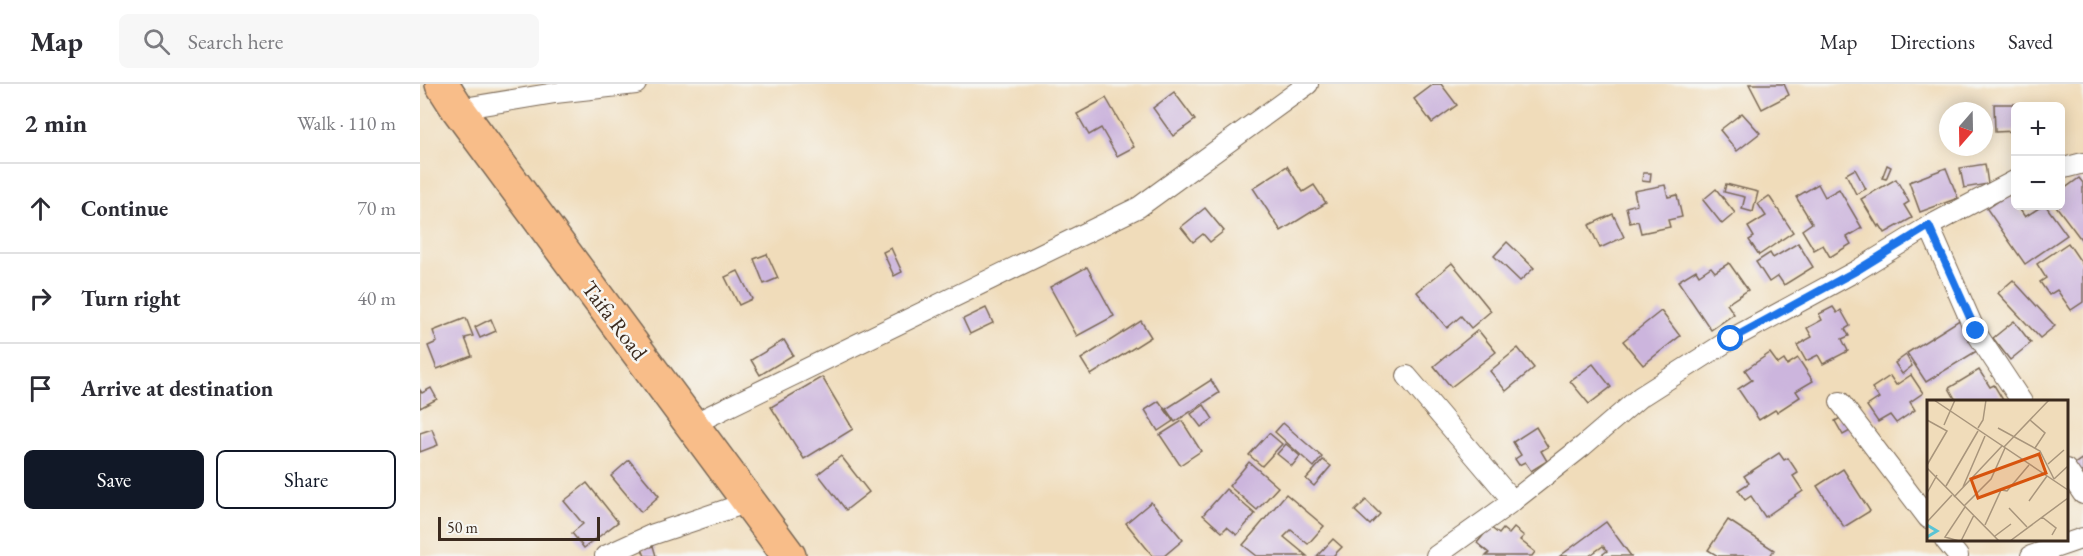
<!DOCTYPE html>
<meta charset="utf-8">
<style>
:root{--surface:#fff;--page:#f7f7f7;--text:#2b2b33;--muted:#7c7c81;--line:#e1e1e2;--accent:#111827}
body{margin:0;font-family:"EB Garamond",serif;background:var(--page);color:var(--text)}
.controls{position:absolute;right:18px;top:18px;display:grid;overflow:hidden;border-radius:9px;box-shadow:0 3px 15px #0003}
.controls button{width:54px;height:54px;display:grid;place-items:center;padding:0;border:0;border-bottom:2px solid var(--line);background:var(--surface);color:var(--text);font:30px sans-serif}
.compass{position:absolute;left:1519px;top:18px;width:54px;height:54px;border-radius:50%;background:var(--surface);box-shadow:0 3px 15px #0003;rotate:200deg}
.scale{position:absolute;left:18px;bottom:15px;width:162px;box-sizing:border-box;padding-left:6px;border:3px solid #3b2a1e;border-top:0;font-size:16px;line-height:21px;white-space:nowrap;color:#3b2a1e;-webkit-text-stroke:4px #f6f6f2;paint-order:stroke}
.stop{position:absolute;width:18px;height:18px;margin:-14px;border:4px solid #1a73e8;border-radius:50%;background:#fff}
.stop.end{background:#1a73e8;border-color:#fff;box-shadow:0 2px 6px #0008}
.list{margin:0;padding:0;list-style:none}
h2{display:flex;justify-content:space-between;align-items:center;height:78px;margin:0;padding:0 24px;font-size:26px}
h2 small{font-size:20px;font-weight:400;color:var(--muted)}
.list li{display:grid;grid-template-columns:39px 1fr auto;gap:18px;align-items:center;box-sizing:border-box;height:90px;padding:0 24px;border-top:2px solid var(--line)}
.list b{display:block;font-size:22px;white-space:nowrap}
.list em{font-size:20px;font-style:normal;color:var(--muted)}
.actions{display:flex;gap:12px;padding:18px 24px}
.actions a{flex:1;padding:14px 0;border:2px solid var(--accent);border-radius:9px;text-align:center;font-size:21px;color:var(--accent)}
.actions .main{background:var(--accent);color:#fff}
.icon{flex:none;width:33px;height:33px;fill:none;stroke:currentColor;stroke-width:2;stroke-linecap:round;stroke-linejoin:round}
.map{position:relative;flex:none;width:1663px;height:472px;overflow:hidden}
header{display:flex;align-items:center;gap:36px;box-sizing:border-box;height:84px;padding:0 30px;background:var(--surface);border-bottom:2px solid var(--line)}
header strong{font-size:28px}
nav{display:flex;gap:33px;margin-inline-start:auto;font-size:21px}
.search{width:420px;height:54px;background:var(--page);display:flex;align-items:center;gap:15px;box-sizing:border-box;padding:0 21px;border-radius:9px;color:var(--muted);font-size:22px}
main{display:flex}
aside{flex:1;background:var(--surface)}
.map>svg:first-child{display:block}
.building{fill:#ccb5dd}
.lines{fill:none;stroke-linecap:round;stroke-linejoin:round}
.minor-casing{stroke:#7a6855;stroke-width:22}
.trunk-casing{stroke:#7a6855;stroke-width:36}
.minor{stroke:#fff;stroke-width:20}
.trunk{stroke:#f8bd89;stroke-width:33}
.route{stroke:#1a73e8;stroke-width:8}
.labels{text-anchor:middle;stroke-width:5;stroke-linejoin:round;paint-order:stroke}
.street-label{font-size:22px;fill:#3b2a1e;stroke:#f6f6f2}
.inset-river{fill:none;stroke:#5ac4d5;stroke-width:3}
.inset-road{fill:none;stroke:#a8957c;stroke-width:1.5}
.view{fill:#d7540e;fill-opacity:0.15;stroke:#d7540e;stroke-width:3}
.inset-edge{fill:none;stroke:#3b2a1e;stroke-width:3}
</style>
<header>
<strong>Map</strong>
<div class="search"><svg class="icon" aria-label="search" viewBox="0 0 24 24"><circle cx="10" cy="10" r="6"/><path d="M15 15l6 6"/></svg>Search here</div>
<nav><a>Map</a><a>Directions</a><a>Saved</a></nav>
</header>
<main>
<aside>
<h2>2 min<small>Walk · 110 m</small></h2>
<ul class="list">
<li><svg class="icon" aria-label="ahead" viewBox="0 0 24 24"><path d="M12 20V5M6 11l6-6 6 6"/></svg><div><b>Continue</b></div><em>70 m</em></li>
<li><svg class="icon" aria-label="right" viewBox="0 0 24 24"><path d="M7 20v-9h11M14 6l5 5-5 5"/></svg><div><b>Turn right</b></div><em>40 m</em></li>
<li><svg class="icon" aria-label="arrive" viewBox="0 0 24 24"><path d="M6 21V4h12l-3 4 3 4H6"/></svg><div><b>Arrive at destination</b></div></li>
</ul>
<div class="actions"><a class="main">Save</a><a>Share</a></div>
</aside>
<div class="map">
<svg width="1663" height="472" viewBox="0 0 1663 472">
<rect width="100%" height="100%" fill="#f6f6f2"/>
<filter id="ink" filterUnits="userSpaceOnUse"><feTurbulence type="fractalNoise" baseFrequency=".0167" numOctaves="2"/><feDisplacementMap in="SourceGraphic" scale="12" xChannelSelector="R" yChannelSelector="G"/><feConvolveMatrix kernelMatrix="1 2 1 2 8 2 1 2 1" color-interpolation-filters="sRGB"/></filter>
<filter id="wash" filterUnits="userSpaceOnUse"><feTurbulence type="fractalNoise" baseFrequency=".008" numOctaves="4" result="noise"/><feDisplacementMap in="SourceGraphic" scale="24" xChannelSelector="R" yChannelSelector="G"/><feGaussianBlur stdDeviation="1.35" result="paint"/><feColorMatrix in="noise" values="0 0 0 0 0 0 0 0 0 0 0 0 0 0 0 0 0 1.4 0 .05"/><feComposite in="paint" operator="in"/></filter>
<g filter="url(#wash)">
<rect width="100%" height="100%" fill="#f0dcba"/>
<g id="blocks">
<!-- building -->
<g class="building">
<path d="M1014,0h7l16,21 -25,18 -18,-24z"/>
<path d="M1329,0h35l5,11 -27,14z"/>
<path d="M754,8l21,28 -22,16 -20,-28z"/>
<path d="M686,14l28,49 -17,9 -16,-28 -12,7 -12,-21z"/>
<path d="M1574,20h22v27l-21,1z"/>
<path d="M1322,29l18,20 -23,18 -17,-21z"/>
<path d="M1565,80l3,20 -24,4 -4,-20z"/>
<path d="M1467,81l4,2 -5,12 -4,-1z"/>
<path d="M867,82l16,26 11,-7 12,18 -45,28 -28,-43z"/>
<path d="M1526,84l12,30 -38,14 -11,-30z"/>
<path d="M1435,85l11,20 -10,5 -10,-20z"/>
<path d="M1223,89h8l-1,9 -8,-1z"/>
<path d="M1659,94l4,5v59l-27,-36h4v-14z"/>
<path d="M1476,95l13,23 -5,3 8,13 -27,15 -5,-8 -2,2 -17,-28z"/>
<path d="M1306,100l32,8 -5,20 -11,-3 3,-12 -21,-5z"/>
<path d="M1398,100l7,13 14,-8 23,39 -15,9 4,7 -21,13 -7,-12 -9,5 -12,-20 10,-7 -16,-26z"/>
<path d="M1245,101l3,12 9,-2 5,22 -14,3 2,7 -29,6 -3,-12 -8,2 -4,-16 11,-3 -3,-13z"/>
<path d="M1296,105l19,24 -13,11 -19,-24z"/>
<path d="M1589,110l16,23 17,-11h4l21,29 -42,29 -38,-55z"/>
<path d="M1349,112l24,36 -34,23 -10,-15 5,-3 -6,-10 18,-11 -8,-12z"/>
<path d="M785,124l19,23 -14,11 -7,-8 -10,8 -12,-15z"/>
<path d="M1193,130l11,23 -24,11 -11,-23z"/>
<path d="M1087,158l27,26 -14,13 -26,-25z"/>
<path d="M1378,159l15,24 -29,18 -6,-9 -9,6 -13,-20 14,-9 3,5z"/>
<path d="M1648,159l15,22v37l-12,8 -14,-20 -8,5 -9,-13 6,-4 -9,-14z"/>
<path d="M471,164l11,24 -8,4 -11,-24z"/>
<path d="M347,170l11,24 -14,6 -10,-25z"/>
<path d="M1032,179l39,48 -20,17 -10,-12 -14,12 -30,-36z"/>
<path d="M1309,179l19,27 -21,14 7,10 -23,16 -33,-49 18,-11 3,5 12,-8 4,5z"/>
<path d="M667,183l27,49 -37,20 -27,-49z"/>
<path d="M318,187l14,28 -13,6 -14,-28z"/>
<path d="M1593,196l42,46 -15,12 -42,-45z"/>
<path d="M1413,223l4,6 4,-3 9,16 -5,3 4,7 -7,3 6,12 -25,13 -5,-9 -12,6 -9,-16 15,-8 -5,-9 15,-8 -3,-6z"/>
<path d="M566,224l7,15 -23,11 -7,-15z"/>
<path d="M1241,227l19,25 -37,29 -20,-24z"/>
<path d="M46,234l7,18 -8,2 7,18 -35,13 -9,-23 9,-4 -4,-11z"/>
<path d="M71,235l5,12 -16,7 -5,-11z"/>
<path d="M1541,235l19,30 -54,33 -19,-29z"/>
<path d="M721,237l10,16 -60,38 -10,-16z"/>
<path d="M1594,237l17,22 -21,17 -17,-22z"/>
<path d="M1058,246l18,22 -45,35 -17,-21z"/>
<path d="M364,256l9,15 -33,20 -9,-15z"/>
<path d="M1098,264l16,20 -28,23 -16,-20z"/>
<path d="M1350,269l8,11 6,-4 3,5 11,-7 15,23 -17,10 4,6 -23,15 -2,-2 -16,10 -21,-31 14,-9 -7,-10z"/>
<path d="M1486,271l6,11 -10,8 -7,-11z"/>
<path d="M1173,280l18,23 -22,17 -19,-23z"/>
<path d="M1559,286l11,17 4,-2 9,15 -46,2 -8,-14z"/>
<path d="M1491,291l12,18 -13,9 5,8 -19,13 -6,-8 -12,7 -11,-16 12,-8 -7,-10 18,-12 6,9z"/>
<path d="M402,293l31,52 -49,30 -33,-52z"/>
<path d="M791,296l8,13 -44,29 -9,-13z"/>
<path d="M11,304l6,11 -17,9v-18l2,3z"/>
<path d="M739,317l14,20 -15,10 -13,-21z"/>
<path d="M784,321l9,14 -12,8 -10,-13z"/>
<path d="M1424,332l8,14 -9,5 -8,-14z"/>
<path d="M762,337l19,30 -21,14 -20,-30z"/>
<path d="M863,339l39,34 -8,10 -39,-35z"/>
<path d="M1116,343l12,20 -7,4 6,10 -16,10 -6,-9 -6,3 -4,-6 6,-4 -8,-13z"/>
<path d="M12,345l6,16 -18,7v-19z"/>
<path d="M849,349l13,11 -20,22 -13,-11z"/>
<path d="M866,360l14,12 -8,10 -15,-12z"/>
<path d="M1359,369l5,7 4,-2 10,15 -5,3 10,15 -38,26 -14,-21 -6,4 -7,-10 11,-7 -5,-7z"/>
<path d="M421,372l28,36 -23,18 -28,-36z"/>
<path d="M1663,374v20l-10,-13z"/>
<path d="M209,376l30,36 -18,16 -30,-36z"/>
<path d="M903,376l8,6 -17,20 -8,-7z"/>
<path d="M829,378l29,25 -21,23 -28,-24z"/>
<path d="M1423,385l27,42 -26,16 -27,-41z"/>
<path d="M167,399l31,39 -34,26 -12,-15 11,-9 -19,-23z"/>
<path d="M806,405l29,25 -18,21 -10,-8 -5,5 -19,-17z"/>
<path d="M866,410l38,32 -16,18 -17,-14 -7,7 23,19h-50l-14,-11z"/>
<path d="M946,416l14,14 -10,11 -15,-14z"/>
<path d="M731,418l32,38 -19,16h-11l-27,-33z"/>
<path d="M1308,436l46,30 -4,6h-52l-10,-6z"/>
<path d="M1186,438l25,34h-31l7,-5 -4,-5 -14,10h-29z"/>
<path d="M1070,443l9,7 4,-5 6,5 5,-6 10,8 -4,4 15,12 -3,4h-46l3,-3 -12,-10z"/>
<path d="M913,455l9,8 -9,9h-16z"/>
<path d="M233,462l3,10h-11l-3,-7z"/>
</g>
</g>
</g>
<g filter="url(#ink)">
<use href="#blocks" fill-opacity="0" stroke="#7a6855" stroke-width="1.5"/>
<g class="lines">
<!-- minor casing -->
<g class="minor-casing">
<g id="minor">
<path d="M38,25l97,-16 81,-9"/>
<path d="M1640,85l23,-6"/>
<path d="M1509,142l46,105 47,71"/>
<path d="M987,292l106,125"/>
<path d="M1420,318l88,116"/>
<path d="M273,340l446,-217 169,-123"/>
<path d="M1646,385l17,25"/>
<path d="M1525,456l13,16"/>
<path d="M185,472l46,-21 98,-33"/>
<path d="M1016,472l77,-55 70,-55 57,-49 91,-58 125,-68 73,-45 87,-46"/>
<path d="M1611,472l52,-18"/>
</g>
</g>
<!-- trunk casing -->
<g class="trunk-casing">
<path id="trunk" d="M22,0l16,25 331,447"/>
</g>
<!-- minor -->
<use href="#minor" class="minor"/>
<!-- trunk -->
<use href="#trunk" class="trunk"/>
</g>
</g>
<g class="lines" filter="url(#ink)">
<!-- route -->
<path class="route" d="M1311,255l125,-68 73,-45 47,105"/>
</g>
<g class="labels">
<!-- street labels -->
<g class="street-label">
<text transform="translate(195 236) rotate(53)" y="8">Taifa Road</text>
</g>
</g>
<!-- overview -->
<g transform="translate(1507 316)">
<rect width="141" height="141" fill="#f0dcba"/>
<path class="inset-river" d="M0,125l10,6 -10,6"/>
<path class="inset-road" d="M7,0l134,90M0,20l20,11 -20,34M103,20l15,13 -10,15M17,25l11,-25M51,28l5,-8 3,-20M71,28l42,23 14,28M77,47l45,-47M121,64l16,-14M0,68l72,73M127,79l14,-13M19,86l32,-55M36,87l22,-51M0,93l10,-18M27,97l48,-51M102,101l18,-25M37,106l27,-27 14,-31M82,108l18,19M115,117l14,11 -4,7M0,122l25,-27M58,125l16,-35 6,1 22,-26M68,136l16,-12M32,141l-14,-4 20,-30M34,141l13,-26M83,141l58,-43"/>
<path class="view" d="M112,54l7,19 -68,25 -7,-19z"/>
<rect width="141" height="141" class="inset-edge"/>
</g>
</svg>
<div class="controls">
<button>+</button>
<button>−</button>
</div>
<svg class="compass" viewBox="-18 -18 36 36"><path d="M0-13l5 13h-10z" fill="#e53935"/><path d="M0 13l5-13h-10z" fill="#7c7c81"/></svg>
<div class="scale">50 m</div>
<div class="stop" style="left:1311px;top:255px"></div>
<div class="stop end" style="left:1556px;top:247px"></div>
</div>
</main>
